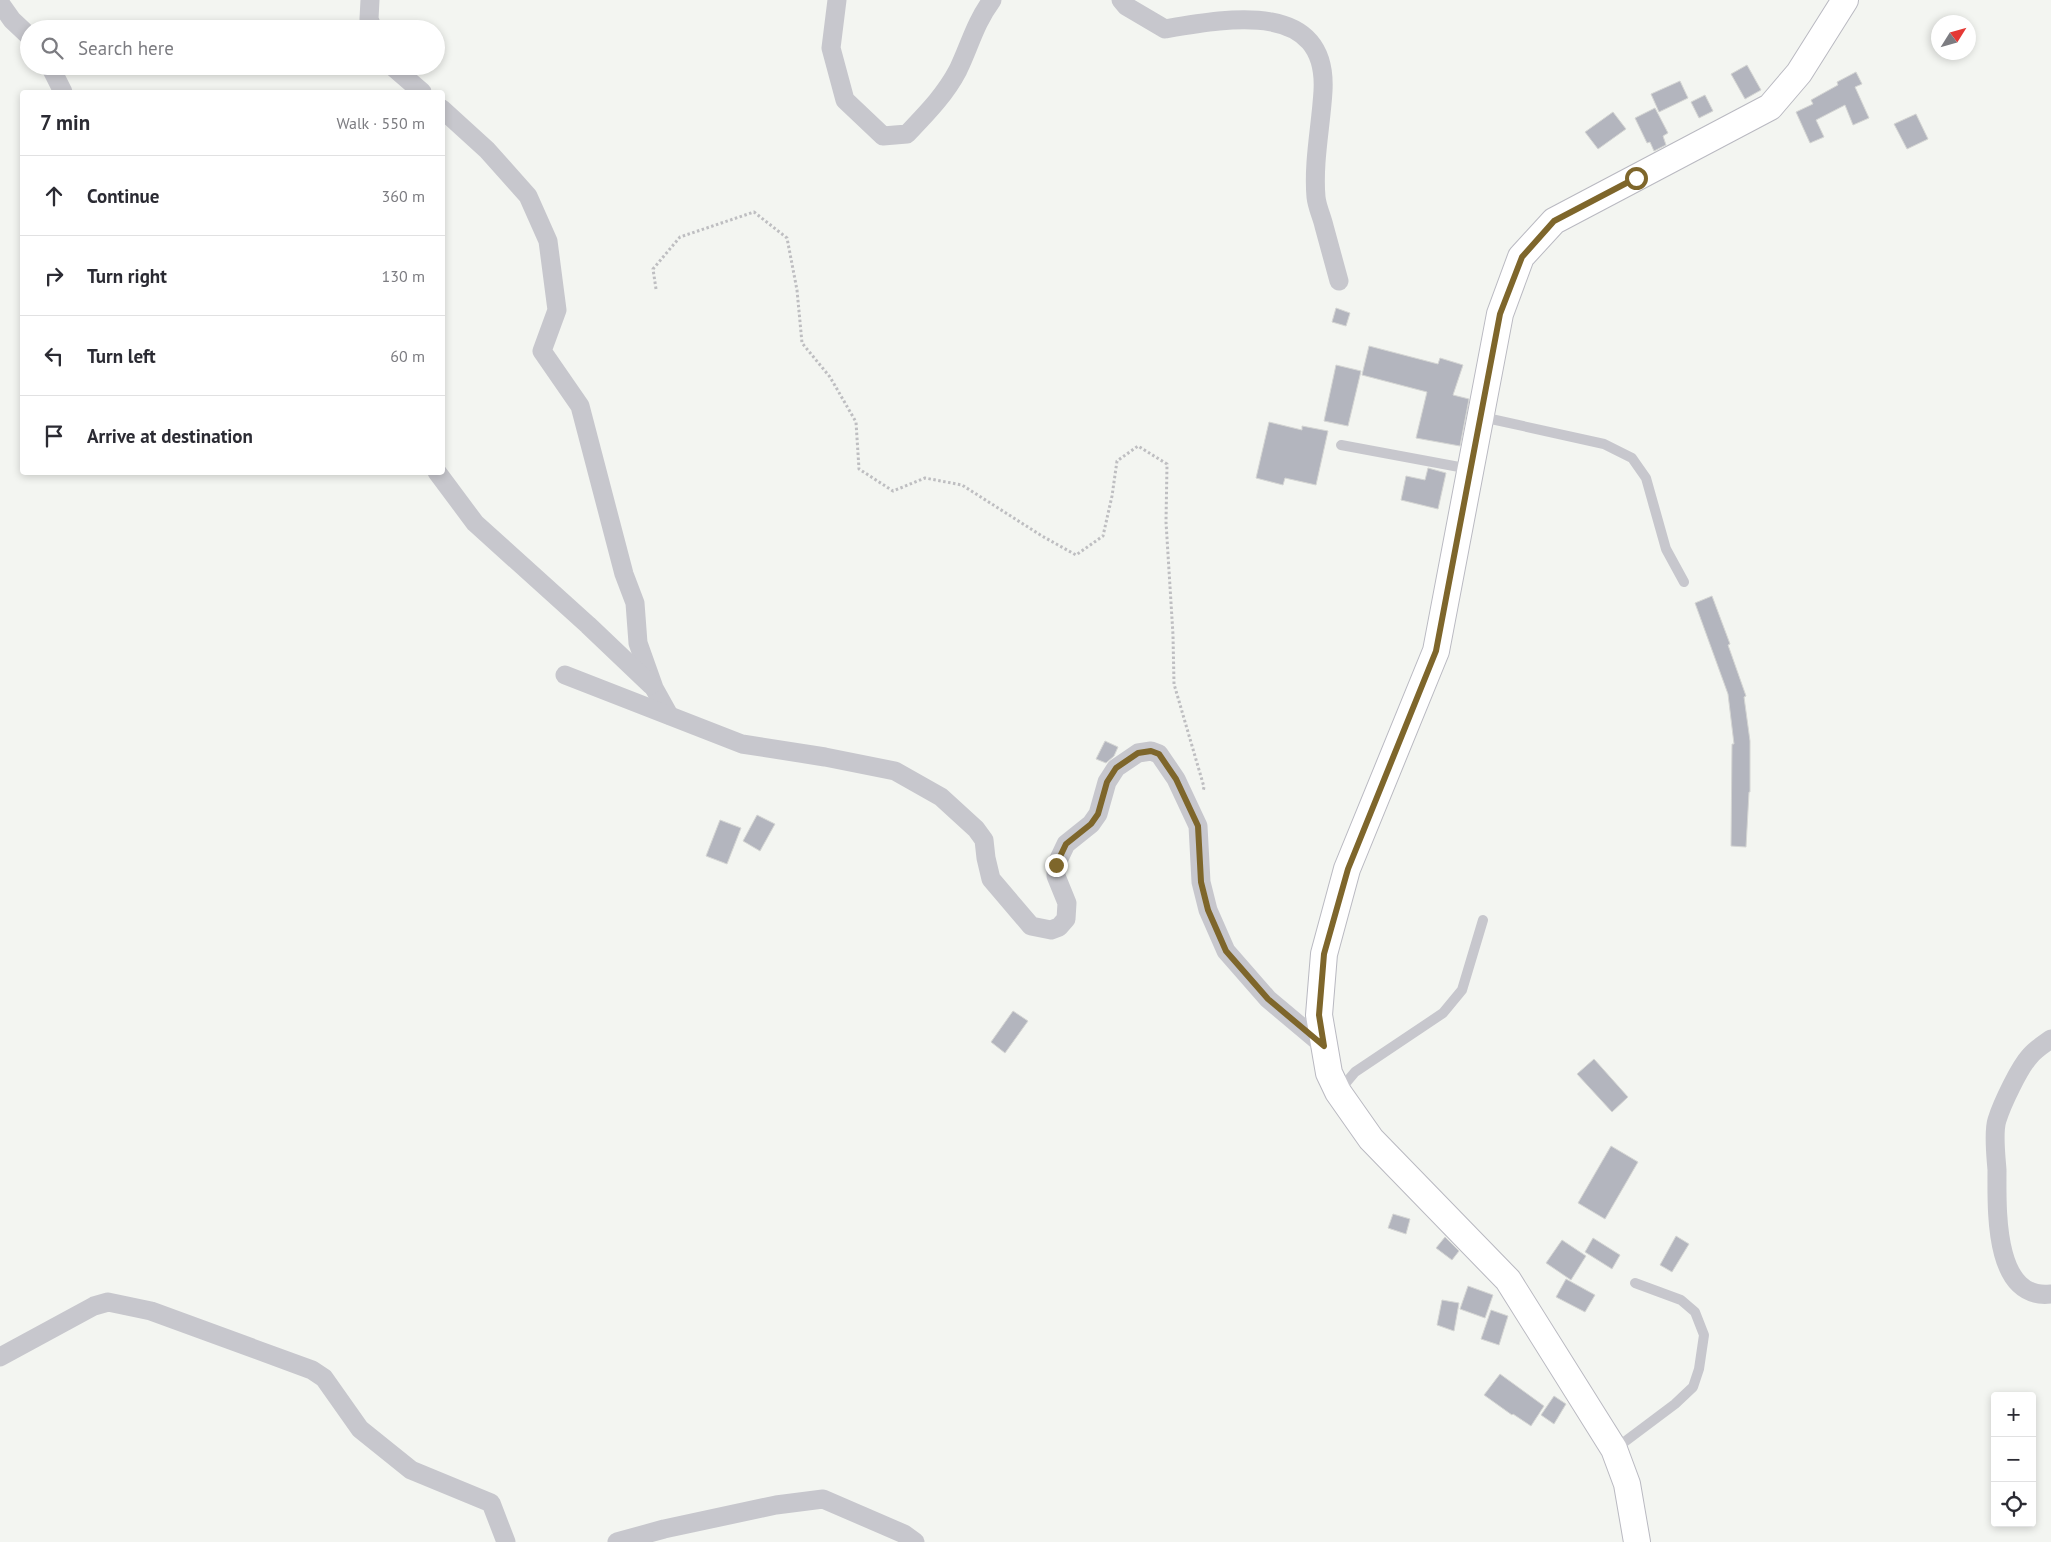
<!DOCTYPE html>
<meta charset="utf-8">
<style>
:root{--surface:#fff;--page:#f7f7f7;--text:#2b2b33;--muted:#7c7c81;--line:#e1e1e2}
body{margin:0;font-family:"PT Sans",sans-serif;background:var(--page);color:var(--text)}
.controls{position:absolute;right:15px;bottom:15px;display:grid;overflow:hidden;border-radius:5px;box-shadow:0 2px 8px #0003}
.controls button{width:45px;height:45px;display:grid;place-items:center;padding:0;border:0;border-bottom:1px solid var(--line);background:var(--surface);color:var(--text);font:25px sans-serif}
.compass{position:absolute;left:1931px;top:15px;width:45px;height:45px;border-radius:50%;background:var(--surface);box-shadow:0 2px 8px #0003;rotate:53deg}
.stop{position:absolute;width:15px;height:15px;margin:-11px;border:4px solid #7e662b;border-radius:50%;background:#fff}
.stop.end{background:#7e662b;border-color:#fff;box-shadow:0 1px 5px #0008}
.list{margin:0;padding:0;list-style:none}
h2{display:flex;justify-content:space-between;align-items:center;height:65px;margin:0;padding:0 20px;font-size:21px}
h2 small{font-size:16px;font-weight:400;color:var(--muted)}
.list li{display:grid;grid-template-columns:32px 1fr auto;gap:15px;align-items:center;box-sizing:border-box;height:80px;padding:0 20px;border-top:1px solid var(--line)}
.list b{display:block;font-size:19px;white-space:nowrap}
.list em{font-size:16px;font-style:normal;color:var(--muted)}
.icon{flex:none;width:28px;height:28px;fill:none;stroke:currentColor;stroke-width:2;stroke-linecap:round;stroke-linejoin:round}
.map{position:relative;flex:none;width:2051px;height:1542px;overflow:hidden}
.search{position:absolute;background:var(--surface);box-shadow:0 2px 8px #0003;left:20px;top:20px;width:425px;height:55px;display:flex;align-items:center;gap:12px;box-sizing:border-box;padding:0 18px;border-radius:28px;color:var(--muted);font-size:19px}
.panel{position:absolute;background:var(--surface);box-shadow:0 2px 8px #0003;left:20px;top:90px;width:425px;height:385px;border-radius:5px}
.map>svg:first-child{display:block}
.building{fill:#b3b5be;stroke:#d5d6d4}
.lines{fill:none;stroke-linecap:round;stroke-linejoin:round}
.secondary-casing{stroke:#b9b9c1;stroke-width:28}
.path{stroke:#bebec1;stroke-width:3;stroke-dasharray:2.5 2.5;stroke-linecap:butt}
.lane{stroke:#c7c7cd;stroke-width:10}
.street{stroke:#c7c7cd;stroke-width:19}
.secondary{stroke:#fff;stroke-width:26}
.route{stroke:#7e662b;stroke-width:6}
</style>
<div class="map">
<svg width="2051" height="1542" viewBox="0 0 2051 1542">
<rect width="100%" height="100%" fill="#f3f5f1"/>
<!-- building -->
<g class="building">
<path d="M1747,65l14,25 -16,9 -14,-25z"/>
<path d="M1856,72l6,12 -7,3 14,31 -16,7 -8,-20 -29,15 8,17 -14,6 -14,-31 17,-8 -2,-4 27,-15 -1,-3z"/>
<path d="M1680,81l8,17 -29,14 -8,-18z"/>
<path d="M1705,95l8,16 -14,7 -8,-16z"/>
<path d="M1655,108l13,25 -5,3 3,9 -12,6 -4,-9 -3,1 -12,-25z"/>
<path d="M1613,112l13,17 -28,20 -13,-17z"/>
<path d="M1916,114l12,25 -21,10 -13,-25z"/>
<path d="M1336,308l14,5 -4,13 -14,-4z"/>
<path d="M1369,346l69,18 2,-6 23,7 -10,30 16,4 -9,47 -44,-8 11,-46 -65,-17z"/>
<path d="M1336,365l25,6 -13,55 -24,-5z"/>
<path d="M1269,422l33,8v-4l26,5 -12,54 -31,-7 -2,7 -27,-7z"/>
<path d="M1428,468l18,5 -8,36 -37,-9 5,-24 19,4z"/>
<path d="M1712,596l18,48 -2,1 18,51 -2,1 6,44v51h-1l-3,55 -15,-1 1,-102h2l-6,-50 -33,-91z"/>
<path d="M1105,741l13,6 -4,9 -8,7 -10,-4z"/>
<path d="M757,815l18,9 -15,27 -17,-10z"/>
<path d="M720,820l21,8 -14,36 -21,-8z"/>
<path d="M1013,1011l15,10 -23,32 -14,-11z"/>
<path d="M1594,1059l34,38 -16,15 -35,-38z"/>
<path d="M1611,1146l27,16 -33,57 -27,-16z"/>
<path d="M1393,1214l17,5 -4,15 -18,-6z"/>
<path d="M1676,1236l13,8 -17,28 -12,-7z"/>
<path d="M1445,1237l14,14 -7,9 -16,-12z"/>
<path d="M1593,1238l27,17 -8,14 -27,-17z"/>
<path d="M1562,1240l24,16 -15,24 -25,-17z"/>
<path d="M1566,1279l29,16 -10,17 -29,-15z"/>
<path d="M1468,1286l25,9 -8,23 -25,-9z"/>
<path d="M1442,1300l17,3 -5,28 -17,-6z"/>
<path d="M1491,1310l17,6 -9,29 -18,-6z"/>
<path d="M1500,1374l44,32 -13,20 -18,-12 -1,1 -28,-20z"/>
<path d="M1554,1396l12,8 -12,20 -13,-9z"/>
</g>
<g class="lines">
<!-- secondary casing -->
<g class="secondary-casing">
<path id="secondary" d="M1637,1542l-10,-58 -13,-35 -106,-169 -137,-141 -33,-47 -9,-19 -10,-58 5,-61 23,-85 89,-218 64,-337 21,-57 33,-36 216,-114 29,-34 46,-73"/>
</g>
<!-- path -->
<path class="path" d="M656,289l-3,-20 27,-32 74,-25 33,26 10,52 5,53 28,34 26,45 3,47 34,22 32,-13 37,7 80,51 34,19 27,-19 9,-40 5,-35 21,-15 29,18 -1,58 7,113 1,49 30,103 -1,5"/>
<!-- lane -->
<g class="lane">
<path d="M1482,417l122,27 28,14 14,20 20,71 18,33"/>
<path d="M1341,445l129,24"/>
<path d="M1339,1091l16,-19 88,-59 19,-23 21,-70"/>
<path d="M1615,1449l60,-45 18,-17 6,-18 5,-34 -9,-23 -14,-12 -46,-17"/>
</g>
<!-- street -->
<g class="street">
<path d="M370,0l-1,19 4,10"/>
<path d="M837,0l-6,48 14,52 38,36 24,-2c19,-20 38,-39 51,-64 12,-25 17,-47 34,-70"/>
<path d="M1121,0l5,6 39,23c64,-11 163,-29 158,62 -2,35 -10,71 -7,106 1,10 6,20 8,29 5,18 10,37 15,55"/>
<path d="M0,3l12,17 17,16"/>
<path d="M50,66l13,26"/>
<path d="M392,66l30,26"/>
<path d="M442,109l45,41 41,46 20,45 9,69 -15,41 38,55 44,168 11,29 3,40 16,45 15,27"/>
<path d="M437,472l38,51 113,102 63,60"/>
<path d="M565,675l177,69 83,13 70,14 46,26 35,32 8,11 2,18 5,21 40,47 20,4 8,-3 7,-8 1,-16 -11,-27v-11l10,-21 25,-20 7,-10 9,-32 9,-14 22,-15 13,-2 8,3 17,25 22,47 3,56 7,28 18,41 42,48 56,47"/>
<path d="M2051,1039c-7,5 -15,10 -21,17 -11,12 -28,48 -33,64 -4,12 -1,37 0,50 0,38 -4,131 54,124"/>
<path d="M0,1357l94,-51 14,-4 43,9 161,59 12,8 36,51 51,41 80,33 15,39"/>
<path d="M617,1542l47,-13 112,-24 47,-6 81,35 11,8"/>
</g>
<!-- secondary -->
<use href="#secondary" class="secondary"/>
</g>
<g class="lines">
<!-- route -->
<path class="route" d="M1056,865l10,-21 25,-20 7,-10 9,-32 9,-14 22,-15 13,-2 8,3 17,25 22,47 3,56 7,28 18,41 42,48 56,47 -5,-31 5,-61 24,-85 88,-218 64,-337 22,-57 32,-36 82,-43"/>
</g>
</svg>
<div class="controls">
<button>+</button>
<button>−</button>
<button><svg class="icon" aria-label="locate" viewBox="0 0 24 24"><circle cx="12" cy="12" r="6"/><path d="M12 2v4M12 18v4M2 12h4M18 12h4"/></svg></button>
</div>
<svg class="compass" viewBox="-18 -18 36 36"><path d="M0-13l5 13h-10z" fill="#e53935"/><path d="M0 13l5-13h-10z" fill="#7c7c81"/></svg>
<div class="stop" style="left:1636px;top:178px"></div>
<div class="stop end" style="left:1056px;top:865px"></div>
<div class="search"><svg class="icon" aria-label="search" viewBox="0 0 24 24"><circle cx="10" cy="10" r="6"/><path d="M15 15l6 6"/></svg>Search here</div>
<section class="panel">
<h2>7 min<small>Walk · 550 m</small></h2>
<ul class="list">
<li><svg class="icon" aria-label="ahead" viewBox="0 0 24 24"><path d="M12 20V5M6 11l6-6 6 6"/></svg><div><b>Continue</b></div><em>360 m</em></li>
<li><svg class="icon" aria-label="right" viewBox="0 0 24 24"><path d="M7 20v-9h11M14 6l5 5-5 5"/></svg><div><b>Turn right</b></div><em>130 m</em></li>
<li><svg class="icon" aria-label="left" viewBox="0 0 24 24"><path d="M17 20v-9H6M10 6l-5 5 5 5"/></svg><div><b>Turn left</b></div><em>60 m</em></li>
<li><svg class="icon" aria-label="arrive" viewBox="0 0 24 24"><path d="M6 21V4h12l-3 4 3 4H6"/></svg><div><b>Arrive at destination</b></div></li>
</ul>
</section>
</div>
